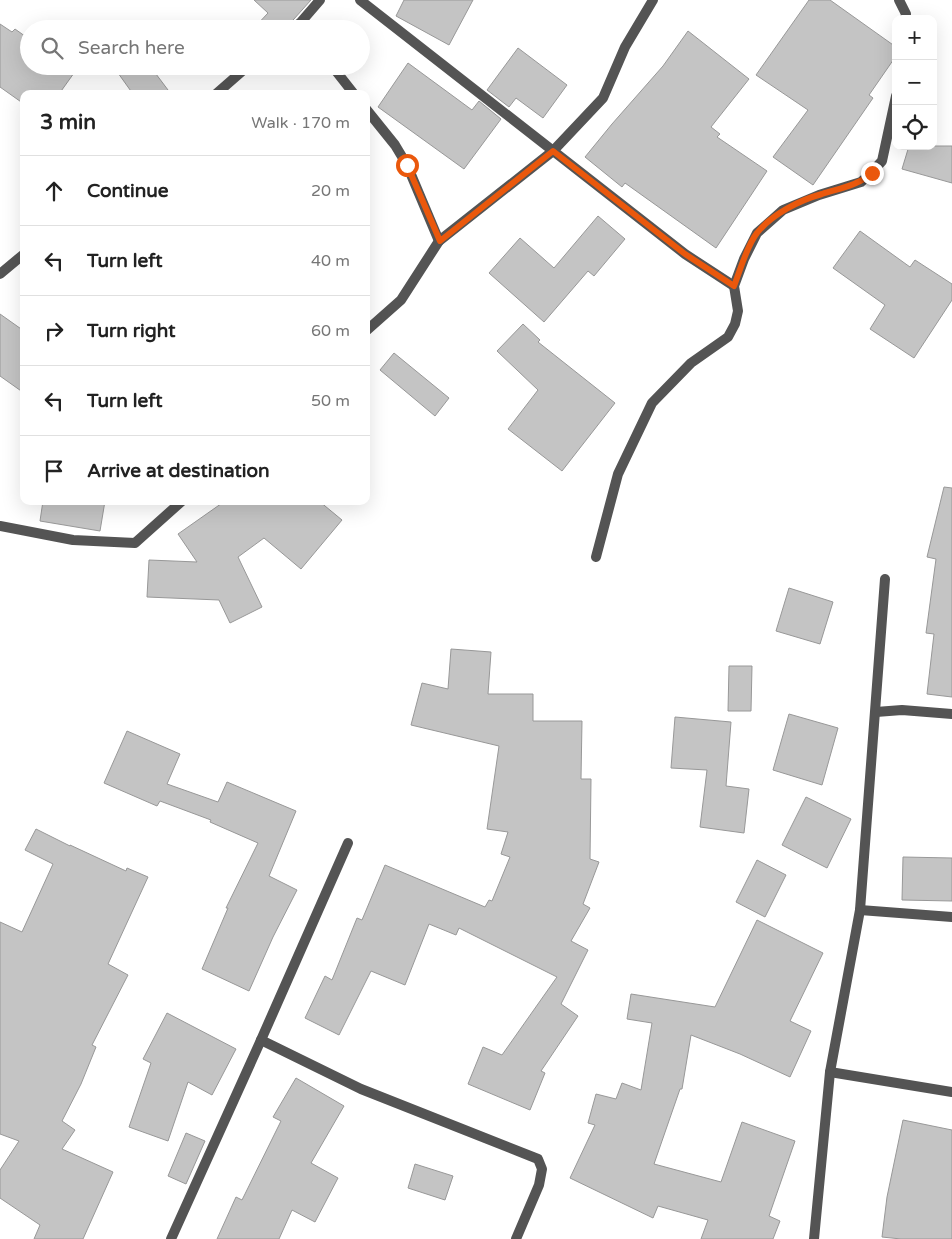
<!DOCTYPE html>
<meta charset="utf-8">
<style>
:root{--surface:#fff;--page:#f6f6f6;--text:#222;--muted:#767676;--line:#e0e0e0}
body{margin:0;font-family:"Varela Round",sans-serif;background:var(--page);color:var(--text)}
.controls{position:absolute;right:15px;top:15px;display:grid;overflow:hidden;border-radius:10px;box-shadow:0 5px 20px #0002}
.controls button{width:45px;height:45px;display:grid;place-items:center;padding:0;border:0;border-bottom:1px solid var(--line);background:var(--surface);color:var(--text);font:25px sans-serif}
.stop{position:absolute;width:15px;height:15px;margin:-11px;border:4px solid #ea580c;border-radius:50%;background:#fff}
.stop.end{background:#ea580c;border-color:#fff;box-shadow:0 1px 5px #0008}
.list{margin:0;padding:0;list-style:none}
h2{display:flex;justify-content:space-between;align-items:center;height:65px;margin:0;padding:0 20px;font-size:21px}
h2 small{font-size:16px;font-weight:400;color:var(--muted)}
.list li{display:grid;grid-template-columns:32px 1fr auto;gap:15px;align-items:center;box-sizing:border-box;height:70px;padding:0 20px;border-top:1px solid var(--line)}
.list b{display:block;font-size:19px;white-space:nowrap}
.list em{font-size:16px;font-style:normal;color:var(--muted)}
.icon{flex:none;width:28px;height:28px;fill:none;stroke:currentColor;stroke-width:2;stroke-linecap:round;stroke-linejoin:round}
.map{position:relative;flex:none;width:952px;height:1239px;overflow:hidden}
.search{position:absolute;background:var(--surface);box-shadow:0 5px 20px #0002;left:20px;top:20px;width:350px;height:55px;display:flex;align-items:center;gap:12px;box-sizing:border-box;padding:0 18px;border-radius:28px;color:var(--muted);font-size:19px}
.panel{position:absolute;background:var(--surface);box-shadow:0 5px 20px #0002;left:20px;top:90px;width:350px;height:415px;border-radius:10px}
.map>svg:first-child{display:block}
.building{fill:#c4c4c4;stroke:#989898}
.lines{fill:none;stroke-linecap:round;stroke-linejoin:round}
.minor{stroke:#545454;stroke-width:10}
.route{stroke:#ea580c;stroke-width:6}
</style>
<div class="map">
<svg width="952" height="1239" viewBox="0 0 952 1239">
<rect width="100%" height="100%" fill="#fff"/>
<!-- building -->
<g class="building">
<path d="M254,0h57l-26,29h-32l15,-16z"/>
<path d="M404,0h69l-24,45 -53,-29z"/>
<path d="M809,0h21l66,47v9l-27,39 4,3 -60,87 -40,-28 35,-47 -52,-35z"/>
<path d="M0,24l12,8 3,-3 14,10v27h50l-20,28h-35v10l-24,-17z"/>
<path d="M688,31l61,48 -38,48 9,7 -3,3 50,34 -51,77 -91,-65 -3,4 -37,-30 27,-33 51,-58z"/>
<path d="M518,48l49,37 -24,33 -27,-20 -7,9 -22,-17z"/>
<path d="M408,63l64,47 7,-9 22,18 -37,50 -86,-62z"/>
<path d="M113,66h37l21,28h-38z"/>
<path d="M909,146h43v37l-50,-14z"/>
<path d="M598,216l27,23 -31,37 -6,-5 -44,51 -55,-49 31,-35 34,30z"/>
<path d="M860,231l50,36 5,-7 37,24v16l-38,58 -44,-29 15,-24 -52,-37z"/>
<path d="M0,314l24,17v62l-24,-17z"/>
<path d="M523,324l17,16 -2,2 77,61 -53,68 -54,-42 30,-39 -41,-39z"/>
<path d="M394,353l55,45 -14,18 -55,-46z"/>
<path d="M944,487l8,1v209l-25,-3 7,-60 -8,-1 10,-74 -9,-2z"/>
<path d="M43,501h62l-5,30 -60,-10z"/>
<path d="M225,501h94l23,19 -41,49 -37,-31 -26,19 24,50 -32,16 -11,-23 -72,-3 2,-37 48,2 -19,-28z"/>
<path d="M789,588l44,14 -13,42 -44,-13z"/>
<path d="M451,649l40,3 -3,42h45v27h49l-1,58h10l-1,80 9,3 -16,42 7,4 -19,33 17,9 -27,54 17,12 -37,55 4,2 -15,37 -62,-26 15,-37 19,8 55,-78 -98,-49 -3,7 -27,-11 -24,61 -34,-14 -32,64 -34,-17 20,-42 7,4 25,-62 5,2 23,-55 100,42 4,-7 3,1 18,-44 -9,-3 7,-22 -21,-3 12,-83 -88,-21 11,-42 26,6z"/>
<path d="M729,666h23l-1,45h-23z"/>
<path d="M789,714l49,14 -16,57 -49,-15z"/>
<path d="M675,717l56,5 -5,64 23,3 -5,44 -44,-6 7,-57 -36,-2z"/>
<path d="M127,731l53,23 -13,30 51,18 9,-20 69,29 -27,65 28,14 -24,47 -24,54 -47,-22 26,-61h-2l32,-65 -48,-21 1,-2 -51,-19 -3,5 -53,-23z"/>
<path d="M806,797l45,22 -24,49 -45,-23z"/>
<path d="M36,829l34,17v-1l56,26 1,-3 21,9 -40,87 20,11 -36,70 4,2 -15,37 -19,37 13,9 -13,19 51,23 -30,67h-49l6,-14 -40,-27v-28l19,-29 -19,-7v-212l22,10 31,-68 -28,-14z"/>
<path d="M903,857l49,1v43l-50,-1z"/>
<path d="M757,860l29,15 -21,42 -29,-15z"/>
<path d="M757,920l66,33 -33,68 21,10 -21,46 -50,-23 -49,-19 -9,54h-2l-26,75 67,18 21,-60 53,19 -26,75 11,5 -7,18h-72l7,-19 -50,-14 -5,12 -83,-40 25,-53 -7,-2 8,-29 20,5 6,-16 19,7 11,-67 -25,-4 4,-25 84,13z"/>
<path d="M167,1013l69,36 -24,46 -24,-13 -20,59 -39,-14 22,-64 -8,-4z"/>
<path d="M296,1078l48,28 -33,57 27,15 -23,44 -23,-12 -13,29h-62l19,-42 6,3 39,-79 -8,-4z"/>
<path d="M903,1120l49,10v109h-51l-19,-2 5,-40z"/>
<path d="M186,1133l19,8 -19,43 -18,-8z"/>
<path d="M415,1164l38,12 -8,24 -37,-12z"/>
</g>
<g class="lines">
<!-- minor -->
<g class="minor">
<path d="M360,0l325,254 49,32"/>
<path d="M899,0l7,14 -1,5"/>
<path d="M293,29l8,-7 19,-22"/>
<path d="M332,66l22,28"/>
<path d="M216,94l32,-28"/>
<path d="M366,109l29,36 12,20 32,76"/>
<path d="M0,274l24,-20"/>
<path d="M366,331l35,-31 38,-59 114,-90 50,-53 22,-51 28,-47"/>
<path d="M0,526l73,14 62,3 47,-42"/>
<path d="M596,557l22,-83 34,-71 39,-40 37,-26 7,-13 3,-13 -4,-25 10,-27 13,-26 26,-23 36,-15 42,-13 10,-9 11,-12 14,-65"/>
<path d="M876,712l26,-2 50,4"/>
<path d="M860,910l92,7"/>
<path d="M261,1040l100,49 177,70 4,10 -3,16 -23,54"/>
<path d="M830,1072l122,20"/>
<path d="M171,1239l90,-199 87,-197"/>
<path d="M814,1239l16,-167 30,-162 25,-331"/>
</g>
</g>
<g class="lines">
<!-- route -->
<path class="route" d="M407,165l33,76 113,-90 132,103 49,32c6,-15 13,-41 23,-53 15,-19 43,-33 65,-39 19,-6 35,-8 50,-21"/>
</g>
</svg>
<div class="controls">
<button>+</button>
<button>−</button>
<button><svg class="icon" aria-label="locate" viewBox="0 0 24 24"><circle cx="12" cy="12" r="6"/><path d="M12 2v4M12 18v4M2 12h4M18 12h4"/></svg></button>
</div>
<div class="stop" style="left:407px;top:165px"></div>
<div class="stop end" style="left:872px;top:173px"></div>
<div class="search"><svg class="icon" aria-label="search" viewBox="0 0 24 24"><circle cx="10" cy="10" r="6"/><path d="M15 15l6 6"/></svg>Search here</div>
<section class="panel">
<h2>3 min<small>Walk · 170 m</small></h2>
<ul class="list">
<li><svg class="icon" aria-label="ahead" viewBox="0 0 24 24"><path d="M12 20V5M6 11l6-6 6 6"/></svg><div><b>Continue</b></div><em>20 m</em></li>
<li><svg class="icon" aria-label="left" viewBox="0 0 24 24"><path d="M17 20v-9H6M10 6l-5 5 5 5"/></svg><div><b>Turn left</b></div><em>40 m</em></li>
<li><svg class="icon" aria-label="right" viewBox="0 0 24 24"><path d="M7 20v-9h11M14 6l5 5-5 5"/></svg><div><b>Turn right</b></div><em>60 m</em></li>
<li><svg class="icon" aria-label="left" viewBox="0 0 24 24"><path d="M17 20v-9H6M10 6l-5 5 5 5"/></svg><div><b>Turn left</b></div><em>50 m</em></li>
<li><svg class="icon" aria-label="arrive" viewBox="0 0 24 24"><path d="M6 21V4h12l-3 4 3 4H6"/></svg><div><b>Arrive at destination</b></div></li>
</ul>
</section>
</div>
